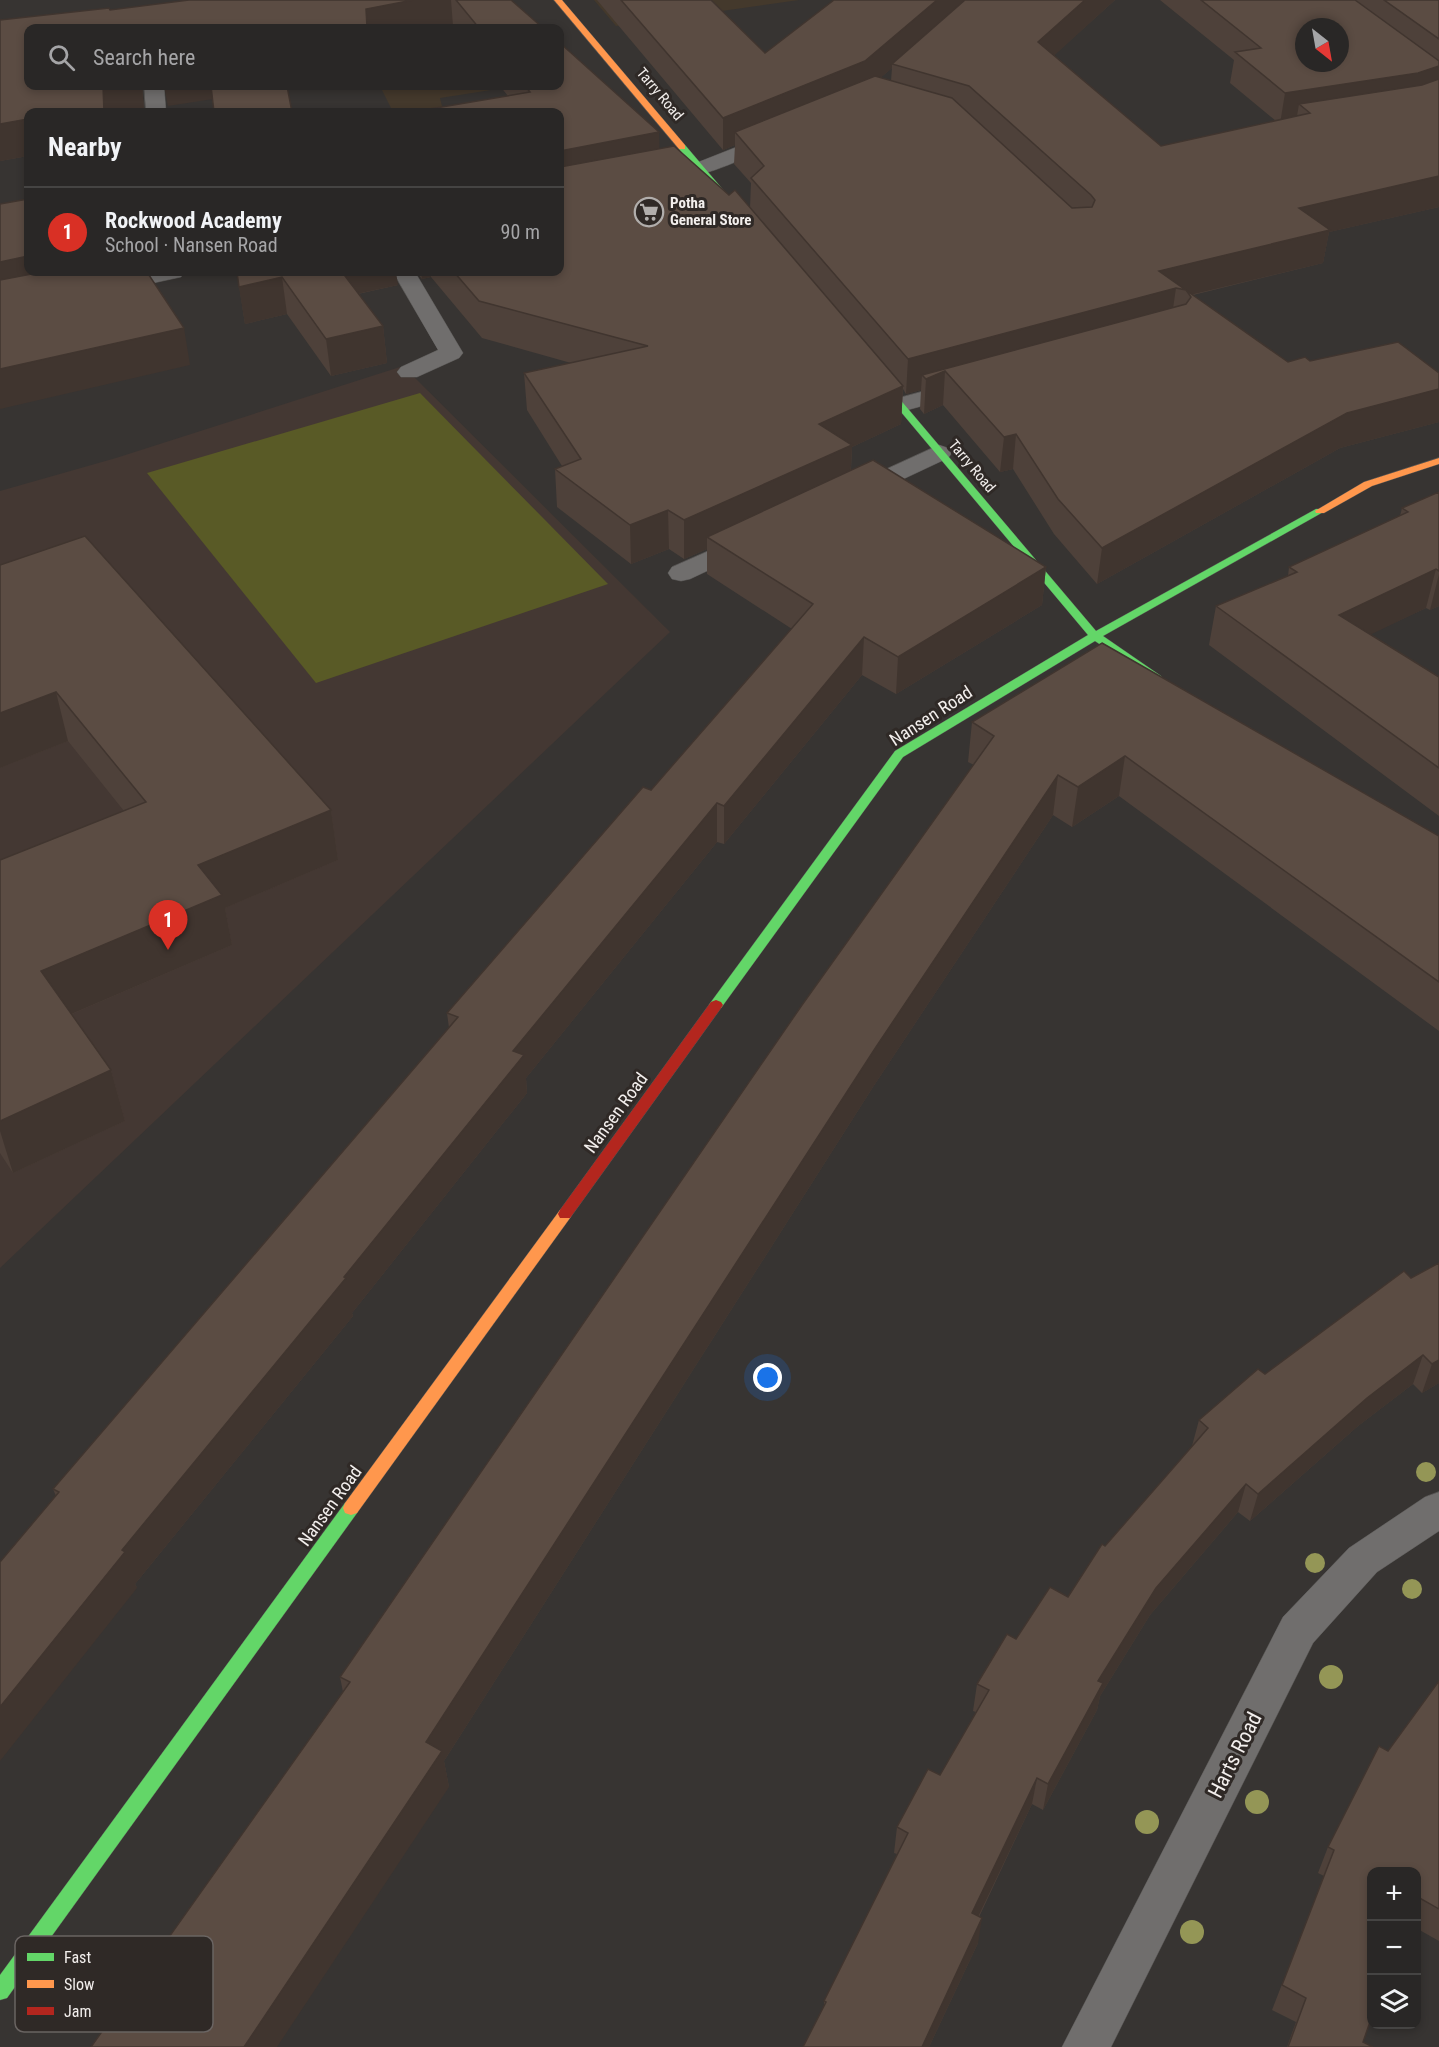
<!DOCTYPE html>
<meta charset="utf-8">
<style>
:root{--surface:#292726;--page:#353332;--text:#f1f3f6;--muted:#a5a5a7;--line:#454443;--accent:#d93025}
body{margin:0;font-family:"Roboto Condensed",sans-serif;background:var(--page);color:var(--text)}
.controls{position:absolute;right:18px;bottom:18px;display:grid;overflow:hidden;border-radius:12px;box-shadow:0 3px 9px #0003}
.controls button{width:54px;height:54px;display:grid;place-items:center;padding:0;border:0;border-bottom:2px solid var(--line);background:var(--surface);color:var(--text);font:30px sans-serif}
.compass{position:absolute;left:1295px;top:18px;width:54px;height:54px;border-radius:50%;background:var(--surface);box-shadow:0 3px 9px #0003;rotate:149deg}
.you{position:absolute;left:768px;top:1378px;width:21px;height:21px;margin:-15px;border:4px solid #fff;border-radius:50%;background:#1a73e8;box-shadow:0 0 0 9px #1a73e833}
.badge{display:grid;place-items:center;width:39px;height:39px;border-radius:50%;background:var(--accent);color:#fff;font-size:20px;font-weight:700}
.pin{position:absolute;translate:-50% -50px;filter:drop-shadow(0 2px 3px #0008)}
.pin::after{content:'';position:absolute;top:32px;width:21px;height:18px;background:inherit;clip-path:polygon(0 0,100% 0,50% 100%)}
.list{margin:0;padding:0;list-style:none}
h2{display:flex;justify-content:space-between;align-items:center;height:78px;margin:0;padding:0 24px;font-size:26px}
h2 small{font-size:20px;font-weight:400;color:var(--muted)}
.list li{display:grid;grid-template-columns:39px 1fr auto;gap:18px;align-items:center;box-sizing:border-box;height:90px;padding:0 24px;border-top:2px solid var(--line)}
.list b{display:block;font-size:22px;white-space:nowrap}
.list p{margin:0;font-size:20px;white-space:nowrap;color:var(--muted)}
.list em{font-size:20px;font-style:normal;color:var(--muted)}
.icon{flex:none;width:33px;height:33px;fill:none;stroke:currentColor;stroke-width:2;stroke-linecap:round;stroke-linejoin:round}
.map{position:relative;flex:none;width:1439px;height:2047px;overflow:hidden}
.search{position:absolute;background:var(--surface);box-shadow:0 3px 9px #0003;left:24px;top:24px;width:540px;height:66px;display:flex;align-items:center;gap:15px;box-sizing:border-box;padding:0 21px;border-radius:12px;color:var(--muted);font-size:22px}
.panel{position:absolute;background:var(--surface);box-shadow:0 3px 9px #0003;left:24px;top:108px;width:540px;height:168px;border-radius:12px}
.map>svg:first-child{display:block}
.commercial{fill:#44392c}
.built{fill:#443833}
.green{fill:#595a26}
.lines{fill:none;stroke-linecap:round;stroke-linejoin:round}
.street-casing{stroke:#555351;stroke-width:1}
.fast-casing{stroke:#555351;stroke-width:1}
.slow-casing{stroke:#555351;stroke-width:1}
.jam-casing{stroke:#555351;stroke-width:1}
.street{fill:#706e6d;fill-rule:evenodd}
.fast{fill:#63d668;fill-rule:evenodd}
.slow{fill:#ff974d;fill-rule:evenodd}
.jam{fill:#b3261e;fill-rule:evenodd}
.tree{fill:#949656}
.wall{fill:#4e413a;fill-rule:evenodd}
.shaded-wall{fill:#40352f}
.building{fill:#5b4c43;stroke:#40352f;stroke-width:1.5;fill-rule:evenodd}
.labels{text-anchor:middle;stroke-width:6;stroke-linejoin:round;paint-order:stroke}
.far-street-label{font-size:15px;fill:#f3efed;stroke:#2f2926}
.far-poi-label{font-size:15px;font-weight:bold;fill:#f3efed;stroke:#2f2926;text-anchor:start}
.street-label{font-size:18px;fill:#f3efed;stroke:#2f2926}
.near-street-label{font-size:21px;fill:#f3efed;stroke:#2f2926}
.key{fill:#2f2926;stroke:#6a6462;stroke-width:1.5}
.key-label{font-size:16px;fill:#f3efed}
</style>
<div class="map">
<svg width="1439" height="2047" viewBox="0 0 1439 2047">
<rect width="100%" height="100%" fill="#373432"/>
<!-- commercial -->
<g class="commercial">
<path d="M594,0h205l-183,26z"/>
<path d="M380,86h137l-77,12 3,12 -23,2h-27z"/>
</g>
<!-- built -->
<path class="built" d="M400,367l9,5 261,260 -670,636v-777l116,-33z"/>
<!-- green -->
<path class="green" d="M420,393l188,191 -292,99 -169,-210z"/>
<g class="lines">
<!-- street casing -->
<g class="street-casing">
<g id="street">
<path d="M144,86h20l2,26h-20z"/>
<path d="M775,132l7,2 3,4 -3,4c-29,12 -94,45 -124,37l-4,-4 4,-4 38,-8z"/>
<path d="M143,272h41l-3,5 -74,16 -8,-2 -3,-5 3,-5z"/>
<path d="M393,272h22l48,81 -4,5 -42,19h-16l-4,-5 4,-5 37,-17z"/>
<path d="M965,380l9,2 3,5 -3,5 -74,20 -9,-2 -3,-5 3,-5z"/>
<path d="M939,445l9,3 4,5 -4,5 -85,40 -9,3 -9,-3 -4,-5 4,-5z"/>
<path d="M747,534l9,2 4,6 -4,6 -66,31 -9,2 -9,-2 -4,-6 4,-6z"/>
<path d="M1439,1492v39l-62,41 -64,71 -202,404h-49l221,-430 66,-69 76,-51z"/>
</g>
</g>
<!-- fast casing -->
<g class="fast-casing">
<g id="fast">
<path d="M679,145h6l51,60v4h-6l-51,-60z"/>
<path d="M873,370l3,1 220,260 220,-122h8l1,2 -222,125 58,40 2,2 -2,2h-8l-58,-39 -192,116 -182,251h-10l-2,-3 2,-3 184,-251 193,-116 -218,-260 -2,-2z"/>
<path d="M351,1501l6,2 2,5 -2,5 -350,485 -7,2v-25l345,-472z"/>
</g>
</g>
<!-- slow casing -->
<g class="slow-casing">
<g id="slow">
<path d="M554,0h8l123,145v4h-6z"/>
<path d="M1439,458v6l-67,22 -48,27h-8l-1,-2 49,-29z"/>
<path d="M565,1208l5,2 2,4 -2,4 -213,295 -6,2 -6,-2 -2,-5 2,-5 215,-293z"/>
</g>
</g>
<!-- jam casing -->
<g class="jam-casing">
<path id="jam" d="M716,1000l5,2 2,3 -2,3 -151,210h-10l-2,-4 2,-4 151,-208z"/>
</g>
<!-- street -->
<use href="#street" class="street"/>
<!-- fast -->
<use href="#fast" class="fast"/>
<!-- slow -->
<use href="#slow" class="slow"/>
<!-- jam -->
<use href="#jam" class="jam"/>
</g>
<!-- trees -->
<g class="tree">
<circle cx="1426" cy="1472" r="10"/>
<circle cx="1315" cy="1563" r="10"/>
<circle cx="1412" cy="1589" r="10"/>
<circle cx="1331" cy="1677" r="12"/>
<circle cx="1257" cy="1802" r="12"/>
<circle cx="1147" cy="1822" r="12"/>
<circle cx="1192" cy="1932" r="12"/>
</g>
<!-- wall -->
<g class="wall">
<path d="M189,0h322l32,28h-88l-2,-2 -11,2h-414v58h114l2,24 -17,2h-99v44l-28,5v-141l109,-12 1,2z"/>
<path d="M597,0h114l54,53 69,-53h281l-61,55 107,91 115,-25 -46,-38 4,-23 -74,-60h279v207l-110,25 -6,31 -130,32 95,67 22,-1 129,12v49l-99,26 -243,136 -43,-50 -41,-65 -13,3 -57,-67 -19,9 -4,-5 1,-19 -15,4 -3,-5 -2,35 -49,23 -1,23 195,97 -4,38 -146,89 -34,-19 -138,169 -7,-2 -191,236 1,15 -175,220 1,3 -218,268 2,4 -81,-92 -3,-7 396,-461 -2,-15 204,-223 141,-161 -85,-55v-25l-23,10 -15,-10 -38,15 -74,-57 -2,-38 7,-3 -35,-56 -3,-37 47,-10 -89,-25 -51,-61 -9,2 -6,-7h144v-160h-142v-1l90,-15 -8,-10h60l99,46v16l70,47 21,13 1,-25 -17,-19 1,-19 -12,5zM892,68l-1,13 -11,-3z"/>
<path d="M237,272l161,13 -40,9 25,32 4,37 -56,13 -44,-62 -42,10z"/>
<path d="M1439,492v114l-9,4 -4,-2 -56,26 69,43v139l-230,-171 7,-39 72,-30 1,-9 111,-51 2,-8z"/>
<path d="M0,565l331,245 7,50 -113,48 7,37 -160,69 39,56 14,51 -112,52 -13,-20v-293l124,-49 -56,-70 -68,27z"/>
<path d="M1102,643l337,193v195l-320,-235 -47,31 -19,-12 -180,272 -429,674 5,26 -106,-95 -3,-15 634,-912 -6,-3 4,-40z"/>
<path d="M1404,1271l35,112 -17,10 -9,-9 -55,42 -108,95 -12,-9 -88,103 -50,81 -3,14 -54,100 -11,-6 -53,113 -1,26 -49,104h-126l21,-40v-6l73,-147 -3,-1 3,-26 43,-52 36,-63 -3,-1 4,-27 39,-45 52,-42 37,-51 87,-100 7,-26 66,-46z"/>
<path d="M1439,1681v260l-23,-13v-56l-53,170 10,5h-86l9,-25 -24,-12 52,-134 -6,-3 10,-26 60,-96z"/>
</g>
<!-- shaded-wall -->
<g class="shaded-wall">
<path d="M413,0h38l2,26 -11,2h-75l-1,-19z"/>
<path d="M937,0h33l-78,64v4l-28,24 -129,40v13l-12,5v-32z"/>
<path d="M1085,0h30l-80,73 3,-31z"/>
<path d="M1439,66v26l-140,12 -3,18 -16,2 5,-31z"/>
<path d="M103,86h39l2,24 -17,2h-23z"/>
<path d="M164,86h47l2,13 -45,7z"/>
<path d="M28,119v37l-28,5v-37z"/>
<path d="M659,132l1,36 -100,20v-37z"/>
<path d="M1439,176v31l-110,25 -6,31 -133,32 -4,-5 -10,-2 -5,34 -226,49 -2,34 -19,9 2,-35 -4,-4 -1,15 -15,4 2,-35 251,-88 140,-63z"/>
<path d="M28,256v16h103l-131,29v-39z"/>
<path d="M335,272h61l2,13 -60,13z"/>
<path d="M421,272h10v5l-9,2z"/>
<path d="M282,277l5,37 -42,10 -6,-37z"/>
<path d="M383,326l4,37 -56,13 -5,-37z"/>
<path d="M184,328l6,37 -190,44v-40z"/>
<path d="M903,386l-2,38 -49,23 -2,36 -143,54v12l-23,10v-39l135,-96z"/>
<path d="M1439,389v33l-99,26 -243,136 5,-36 245,-135z"/>
<path d="M1016,434l-3,35 -13,3 4,-35z"/>
<path d="M668,510l1,39 -38,15 -1,-39z"/>
<path d="M1046,567l-4,38 -146,89 2,-37z"/>
<path d="M1436,569l-10,39 -96,46 9,-39z"/>
<path d="M1439,574v32l-9,4z"/>
<path d="M864,637l-2,38 -138,169v-38z"/>
<path d="M56,692l12,49 -68,27v-55z"/>
<path d="M1125,756l-6,40 -47,31 6,-40z"/>
<path d="M1058,775l-5,40 -180,272 -429,674 5,26 -172,260h-33l182,-305 450,-695z"/>
<path d="M717,803v39l-191,236 1,15 -175,220 1,3 -218,268 2,4 -137,173v-54l122,-157 222,-273 169,-226z"/>
<path d="M331,810l7,50 -113,48 7,37 -177,76 -14,-50 157,-106z"/>
<path d="M111,1070l14,51 -112,52 -13,-42v-10z"/>
<path d="M1423,1355l-10,29 -55,42 -108,95 8,-27 109,-96z"/>
<path d="M1439,1360v23l-17,10 10,-29z"/>
<path d="M1246,1484l-8,28 -88,103 -50,81 -3,14 -54,100 5,-26 50,-103 58,-93z"/>
<path d="M1037,1778l-5,26 -64,134 4,-25z"/>
<path d="M982,1918l-4,25 -49,104h-7z"/>
</g>
<!-- building -->
<g class="building">
<path d="M189,0h224l-47,9 1,18 -25,1h-314v58h75l1,26h-76v7l-28,5v-104l109,-12 1,2z"/>
<path d="M456,0h55l32,28h-64z"/>
<path d="M621,0h90l54,53 69,-53h103l-72,61 -142,57z"/>
<path d="M965,0h120l-47,42 123,104 149,-33 -11,-9 123,-19 17,-6v97l-140,32 31,22 -171,41 129,91 17,-5 5,4 88,-19 41,31v16l-92,24 -245,135 -44,-49 -42,-65 -12,3 -59,-66 -19,8 -4,-4 264,-71 5,-7 -5,-7 -10,-2 -268,71 -157,-181 13,-12 -29,-34 140,-56 77,22 120,110 20,-1 3,-7 -4,-5 -122,-109 -77,-22z"/>
<path d="M1201,0h154l84,61v5l-21,7 -133,20 -50,-41 26,-4zM1304,27h36v36h-36z"/>
<path d="M1384,0h55v39z"/>
<path d="M560,43l99,89 -99,19v-39h-141l-1,-1 112,-19 -5,-6h35z"/>
<path d="M211,86h76l5,26h-78z"/>
<path d="M674,146l55,49 6,-5 168,196 -84,38 33,21 -168,75 -16,-10 -38,15 -75,-56 26,-10 -57,-86 124,-27 -169,-45 -25,-29h106v-105z"/>
<path d="M28,199v57l-28,6v-58z"/>
<path d="M42,272h105l37,56 -184,41v-89z"/>
<path d="M237,272h105l41,54 -57,13 -44,-62 -43,10z"/>
<path d="M873,460l173,107 -148,90 -34,-20 -140,169 -7,-3 -204,248 11,4 -180,222 2,1 -224,272 3,2 -125,155v-145l59,-70 -6,-3 405,-472 -11,-4 196,-226 8,3 162,-186 -106,-67z"/>
<path d="M1439,492v79l-3,-2 -97,46 100,62v91l-223,-162 81,-34 -8,-5 119,-55 -6,-4z"/>
<path d="M85,536l246,274 -133,55 24,30 -181,76 70,99 -111,51v-261l146,-58 -90,-110 -56,21v-148z"/>
<path d="M1102,643l337,193v146l-314,-226 -47,31 -20,-12 -182,272 -450,695 16,9 -198,296h-153l259,-365 -10,-5 462,-672 192,-269 -22,-14z"/>
<path d="M1439,1263v97l-7,4 -9,-9 -56,43 -109,96 -12,-10 -90,104 -58,93 5,2 -55,101 -11,-6 -65,135 10,5 -60,129h-119l23,-45 -2,-1 84,-168 -11,-6 31,-58 12,6 49,-85 -12,-6 30,-50 9,5 34,-52 18,10 34,-53 3,2 103,-118 -9,-8 59,-51 7,5 139,-103 7,7z"/>
<path d="M1439,1681v228l-23,-13v-24h-45v147l-8,23 10,5h-85l18,-49 -24,-13 52,-135 -6,-3 51,-101 9,5z"/>
</g>
<!-- icons -->
<defs>
<g id="supermarket-ring" transform="scale(1.5)"><circle r="9.5" fill="#2f2926" stroke="#b1aeac" stroke-width="1.5"/><path d="M-6-5.5h2.5l.6 2H6L4.5 2H-2.5L-4.4-4H-6ZM-1.5 3.2a1.3 1.3 0 1 0 .1 0ZM3 3.2a1.3 1.3 0 1 0 .1 0Z" fill="#b1aeac"/></g>
</defs>
<g fill-rule="evenodd">
<use href="#supermarket-ring" x="649" y="212"/>
</g>
<g class="labels">
<!-- far-street labels -->
<g class="far-street-label">
<text transform="translate(660 94) rotate(50)" y="5">Tarry Road</text>
<text transform="translate(972 466) rotate(50)" y="5">Tarry Road</text>
</g>
<!-- far-poi labels -->
<g class="far-poi-label">
<text x="670" y="208">Potha<tspan x="670" dy="17">General Store</tspan></text>
</g>
<!-- street labels -->
<g class="street-label">
<text transform="translate(931 716) rotate(-33)" y="6">Nansen Road</text>
<text transform="translate(616 1113) rotate(-54)" y="6">Nansen Road</text>
<text transform="translate(330 1506) rotate(-54)" y="6">Nansen Road</text>
</g>
<!-- near-street labels -->
<g class="near-street-label">
<text transform="translate(1235 1755) rotate(-63)" y="7">Harts Road</text>
</g>
</g>
<!-- legend -->
<rect x="15" y="1936" width="198" height="96" rx="9" class="key"/>
<rect x="27" y="1953" width="27" height="8" fill="#63d668"/>
<rect x="27" y="1980" width="27" height="8" fill="#ff974d"/>
<rect x="27" y="2007" width="27" height="8" fill="#b3261e"/>
<g class="key-label">
<text x="64" y="1963">Fast</text>
<text x="64" y="1990">Slow</text>
<text x="64" y="2017">Jam</text>
</g>
</svg>
<div class="controls">
<button>+</button>
<button>−</button>
<button><svg class="icon" aria-label="layers" viewBox="0 0 24 24"><path d="M12 4l9 5-9 5-9-5zM3 14l9 5 9-5"/></svg></button>
</div>
<svg class="compass" viewBox="-18 -18 36 36"><path d="M0-13l5 13h-10z" fill="#e53935"/><path d="M0 13l5-13h-10z" fill="#a5a5a7"/></svg>
<div class="you"></div>
<div class="pin badge" style="left:168px;top:950px">1</div>
<div class="search"><svg class="icon" aria-label="search" viewBox="0 0 24 24"><circle cx="10" cy="10" r="6"/><path d="M15 15l6 6"/></svg>Search here</div>
<section class="panel">
<h2>Nearby<small></small></h2>
<ul class="list">
<li><span class="badge">1</span><div><b>Rockwood Academy</b><p>School · Nansen Road</p></div><em>90 m</em></li>
</ul>
</section>
</div>
